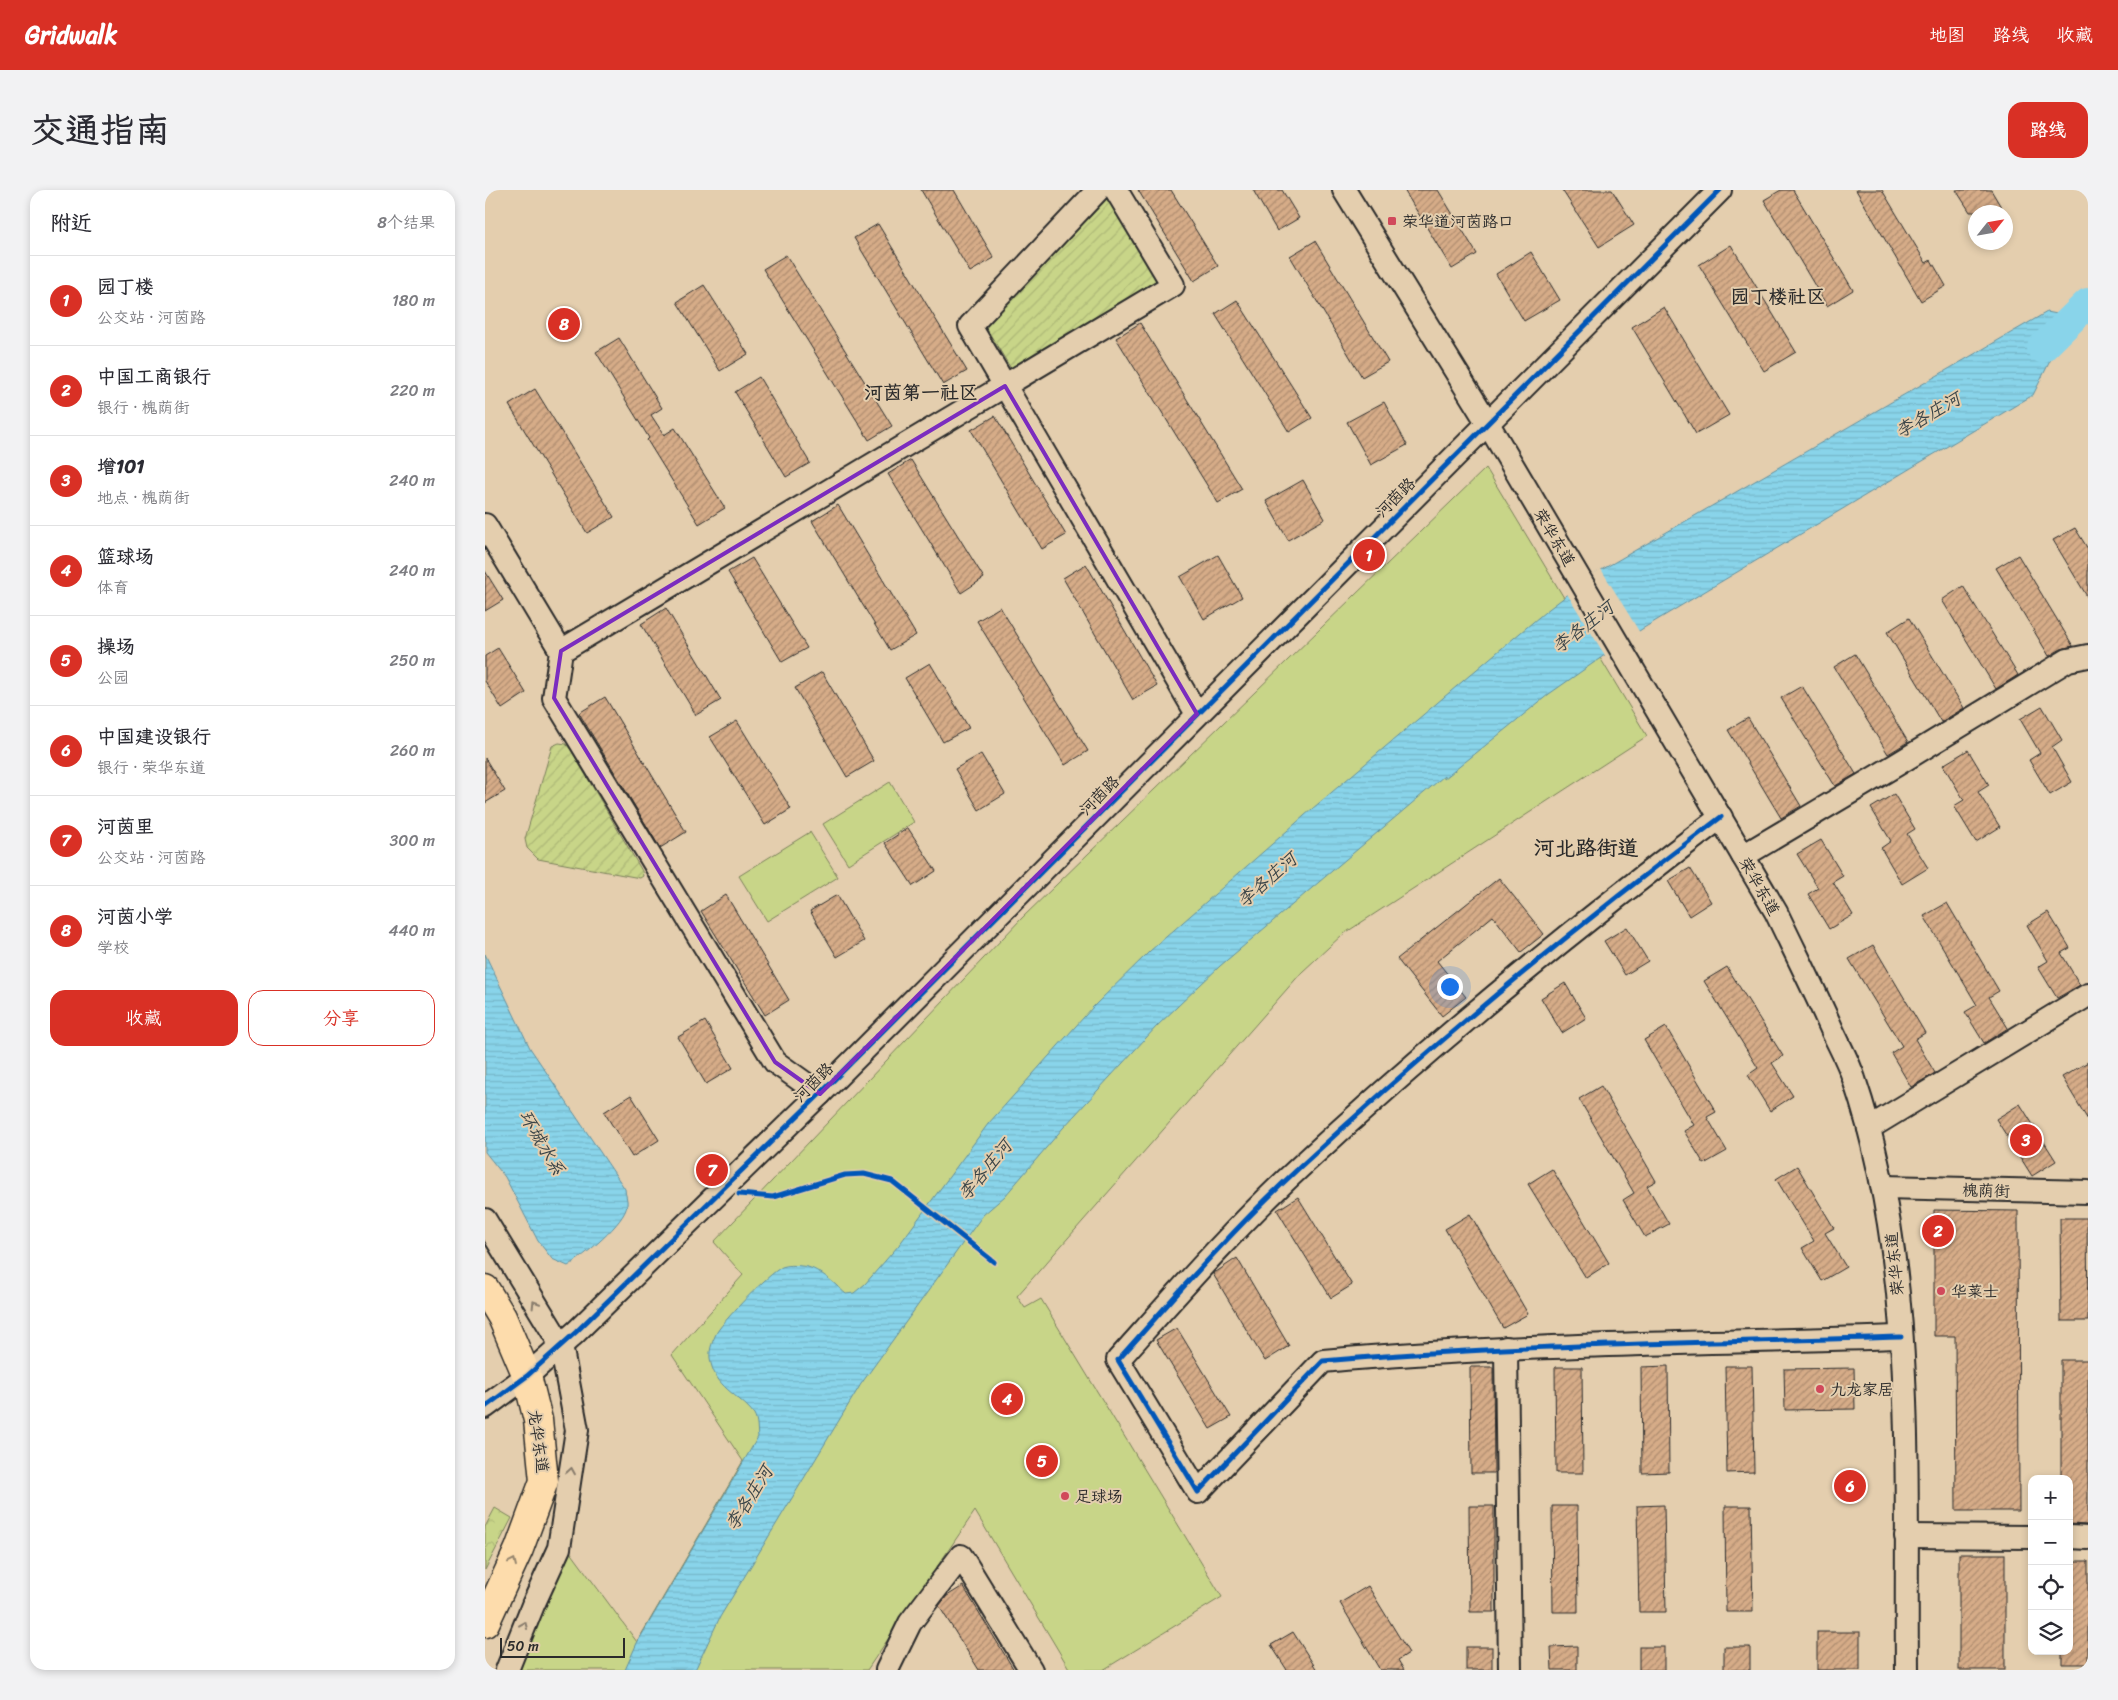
<!DOCTYPE html>
<html lang="zh">
<meta charset="utf-8">
<style>
:root{--surface:#fff;--page:#f2f2f3;--text:#2b2b33;--muted:#7c7c81;--line:#e1e1e2;--accent:#d93025}
body{margin:0;font-family:Sriracha,"LXGW WenKai TC",sans-serif;background:var(--page);color:var(--text)}
.controls{position:absolute;right:15px;bottom:15px;display:grid;overflow:hidden;border-radius:10px;box-shadow:0 2px 8px #0003}
.controls button{width:45px;height:45px;display:grid;place-items:center;padding:0;border:0;border-bottom:1px solid var(--line);background:var(--surface);color:var(--text);font:25px sans-serif}
.compass{position:absolute;left:1483px;top:15px;width:45px;height:45px;border-radius:50%;background:var(--surface);box-shadow:0 2px 8px #0003;rotate:59deg}
.scale{position:absolute;left:15px;bottom:12px;width:125px;box-sizing:border-box;padding-left:5px;border:2px solid #2b2b2b;border-top:0;font-size:14px;line-height:18px;white-space:nowrap;color:#2b2b2b;-webkit-text-stroke:4px #e4ceae;paint-order:stroke}
.you{position:absolute;left:964px;top:796px;width:18px;height:18px;margin:-12px;border:4px solid #fff;border-radius:50%;background:#1a73e8;box-shadow:0 0 0 8px #1a73e833}
.badge{display:grid;place-items:center;width:32px;height:32px;border-radius:50%;background:var(--accent);color:#fff;font-size:16px;font-weight:700}
.pin{position:absolute;translate:-50% -50%;border:2px solid #fff;box-shadow:0 1px 5px #0006}
.list{margin:0;padding:0;list-style:none}
h2{display:flex;justify-content:space-between;align-items:center;height:65px;margin:0;padding:0 20px;font-size:21px}
h2 small{font-size:16px;font-weight:400;color:var(--muted)}
.list li{display:grid;grid-template-columns:32px 1fr auto;gap:15px;align-items:center;box-sizing:border-box;height:90px;padding:0 20px;border-top:1px solid var(--line)}
.list b{display:block;font-size:19px;white-space:nowrap}
.list p{margin:0;font-size:16px;white-space:nowrap;color:var(--muted)}
.list em{font-size:16px;font-style:normal;color:var(--muted)}
.actions{display:flex;gap:10px;padding:15px 20px}
.actions a{flex:1;padding:11px 0;border:1px solid var(--accent);border-radius:15px;text-align:center;font-size:18px;color:var(--accent)}
.actions .main{background:var(--accent);color:#fff}
.icon{flex:none;width:28px;height:28px;fill:none;stroke:currentColor;stroke-width:2;stroke-linecap:round;stroke-linejoin:round}
.map{position:relative;flex:none;width:1603px;height:1480px;overflow:hidden;border-radius:15px}
header{display:flex;align-items:center;gap:30px;box-sizing:border-box;height:70px;padding:0 25px;background:var(--accent);color:#fff}
header strong{font-size:24px}
nav{display:flex;gap:28px;margin-inline-start:auto;font-size:18px}
.intro{display:flex;align-items:center;justify-content:space-between;box-sizing:border-box;height:120px;padding:0 30px}
h1{margin:0;font-size:35px}
.button{padding:12px 22px;border-radius:15px;background:var(--accent);color:#fff;font-size:18px;font-weight:700}
main{display:flex;gap:30px;padding:0 30px}
aside{flex:1;background:var(--surface);border-radius:15px;box-shadow:0 2px 8px #0003}
.map>svg:first-child{display:block}
.green{fill:#c8d588;stroke:#7a805a}
.forest{fill:url(#forest-crowns);stroke:#7a805a}
.garden{fill:url(#garden-furrows);stroke:#7a805a}
.water{fill:url(#water-rules);stroke:#63909e}
.pier{fill:#e4ceae}
.lines{fill:none;stroke-linecap:round;stroke-linejoin:round}
.river{stroke:#89d4ea;stroke-width:30}
.building{fill:url(#building-hatch);stroke:#2b2b2b}
.minor-casing{stroke:#2b2b2b;stroke-width:26}
.major-casing{stroke:#2b2b2b;stroke-width:31}
.minor{stroke:#e4ceae;stroke-width:22}
.major{stroke:#fddcac;stroke-width:28}
.cycleway-casing{stroke:#e4ceae;stroke-width:8}
.cycleway{stroke:#0057b8;stroke-width:5}
.oneway{stroke:#887c6c}
.oneway2{stroke:#94846c}
.marked{fill:none;stroke:#7b2cbf;stroke-width:4;stroke-linejoin:round}
.poi-dot{fill:#d1495b;stroke:#e4ceae;stroke-width:2}
.labels{text-anchor:middle;stroke-width:4;stroke-linejoin:round;paint-order:stroke}
.poi-label{font-size:16px;fill:#2b2b2b;stroke:#e4ceae;text-anchor:start}
.street-label{font-size:16px;fill:#2b2b2b;stroke:#e4ceae}
.water-label{font-size:18px;font-style:italic;fill:#394448;stroke:#e4ceae}
.quarter-label{font-size:19px;font-weight:bold;fill:#2b2b2b;stroke:#e4ceae}
.district-label{font-size:21px;font-weight:bold;fill:#2b2b2b;stroke:#e4ceae}
</style>
<header>
<strong>Gridwalk</strong>
<nav><a>地图</a><a>路线</a><a>收藏</a></nav>
</header>
<div class="intro"><h1>交通指南</h1><a class="button">路线</a></div>
<main>
<aside>
<h2>附近<small>8个结果</small></h2>
<ul class="list">
<li><span class="badge">1</span><div><b>园丁楼</b><p>公交站 · 河茵路</p></div><em>180 m</em></li>
<li><span class="badge">2</span><div><b>中国工商银行</b><p>银行 · 槐荫街</p></div><em>220 m</em></li>
<li><span class="badge">3</span><div><b>增101</b><p>地点 · 槐荫街</p></div><em>240 m</em></li>
<li><span class="badge">4</span><div><b>篮球场</b><p>体育</p></div><em>240 m</em></li>
<li><span class="badge">5</span><div><b>操场</b><p>公园</p></div><em>250 m</em></li>
<li><span class="badge">6</span><div><b>中国建设银行</b><p>银行 · 荣华东道</p></div><em>260 m</em></li>
<li><span class="badge">7</span><div><b>河茵里</b><p>公交站 · 河茵路</p></div><em>300 m</em></li>
<li><span class="badge">8</span><div><b>河茵小学</b><p>学校</p></div><em>440 m</em></li>
</ul>
<div class="actions"><a class="main">收藏</a><a>分享</a></div>
</aside>
<div class="map">
<svg width="1603" height="1480" viewBox="0 0 1603 1480">
<defs>
<pattern id="forest-crowns" width="20" height="18" patternUnits="userSpaceOnUse" patternTransform="scale(1.25)"><rect width="20" height="18" fill="#c8d588"/><path d="M2 6a3 3 0 1 1 6 0M12 15a3 3 0 1 1 6 0" fill="none" stroke="#acb776"/></pattern>
<pattern id="garden-furrows" width="10" height="10" patternUnits="userSpaceOnUse" patternTransform="scale(1.25)"><rect width="10" height="10" fill="#c8d588"/><path d="M-1 1l2-2M0 10L10 0M9 11l2-2" fill="none" stroke="#acb776"/></pattern>
<pattern id="water-rules" width="6" height="5" patternUnits="userSpaceOnUse" patternTransform="scale(1.25)"><rect width="6" height="5" fill="#89d4ea"/><path d="M0 2.5h6" fill="none" stroke="#76b6c9"/></pattern>
<pattern id="building-hatch" width="6" height="6" patternUnits="userSpaceOnUse" patternTransform="scale(1.25)"><rect width="6" height="6" fill="#d6ac88"/><path d="M-1 1l2-2M0 6l6-6M5 7l2-2" fill="none" stroke="#ae8c6f"/></pattern>
</defs>
<rect width="100%" height="100%" fill="#e4ceae"/>
<filter id="ink" filterUnits="userSpaceOnUse"><feTurbulence type="fractalNoise" baseFrequency=".02" numOctaves="2"/><feDisplacementMap in="SourceGraphic" scale="10" xChannelSelector="R" yChannelSelector="G"/><feConvolveMatrix kernelMatrix="1 2 1 2 8 2 1 2 1" color-interpolation-filters="sRGB"/></filter>
<g filter="url(#ink)">
<!-- green -->
<g class="green">
<path d="M1001,278l161,268 -305,199 -40,37 -285,324 8,12 16,-9 181,298 -119,73h-33l-95,-159 -108,159h-354l54,-123 70,95 106,-181 -71,-106 71,-80 -29,-33 308,-324z"/>
<path d="M405,592l24,40 -66,42 -25,-40z"/>
<path d="M325,642l28,45 -71,44 -28,-45z"/>
</g>
<!-- forest -->
<path class="forest" d="M10,1318l17,10 -27,52v-43z"/>
<!-- garden -->
<g class="garden">
<path d="M624,5l52,88 -148,89 -28,-46z"/>
<path d="M74,553l7,1 5,6 71,121 1,5 -3,2 -102,-19 -11,-11 -2,-9 27,-93z"/>
</g>
<!-- water -->
<g class="water">
<path d="M1562,122l25,5 -39,78 -391,234 -93,65 -105,85v-3l-224,190 -63,60 -94,102 -58,68 -22,19 -122,169 -141,233 -25,53h-70l12,-27 121,-206c-1,-8 0,-16 -4,-23 -15,-20 -40,-26 -44,-56 -1,-9 3,-18 7,-26 9,-14 50,-57 65,-65 5,-2 14,-2 19,-1 18,1 32,17 45,28l8,-1 11,-9 34,-39 89,-121 105,-117 57,-56 162,-142 171,-145 62,-52 51,-39z"/>
<path d="M0,764l45,94 95,141c0,5 3,11 2,16 -1,17 -44,52 -59,61l-16,-7 -14,-18 -33,-64 -20,-25z"/>
</g>
<!-- pier -->
<path class="pier" d="M1116,379l39,64 -34,24 -40,-65z"/>
<g class="lines">
<!-- river -->
<path class="river" d="M1557,158l46,-45"/>
</g>
<!-- building -->
<g class="building">
<path d="M436,0h33l40,68 -24,14z"/>
<path d="M653,0h33l47,76 -24,15z"/>
<path d="M768,0h29l17,28 -22,13z"/>
<path d="M919,0h34l39,64 -25,15z"/>
<path d="M1077,0h50l22,35 -35,22z"/>
<path d="M1296,0h12l60,100 -26,16 -63,-106z"/>
<path d="M1371,0h26l44,73 5,-3 15,26 -25,15z"/>
<path d="M1471,0h35l13,22h-34z"/>
<path d="M393,34l89,147 -24,14 -89,-147z"/>
<path d="M830,51l73,121 -26,15 -72,-121z"/>
<path d="M1246,55l65,107 -32,19 -65,-106z"/>
<path d="M1046,62l29,48 -36,21 -28,-47z"/>
<path d="M301,65l106,171 -23,14 -106,-171z"/>
<path d="M219,95l44,69 -28,17 -43,-69z"/>
<path d="M752,110l75,118 -23,14 -74,-118z"/>
<path d="M1179,117l65,108 -33,19 -64,-107z"/>
<path d="M655,133l102,166 -24,14 -102,-165z"/>
<path d="M134,148l43,70 -11,7 13,20 11,-7 50,80 -26,16 -52,-84 2,-2 -53,-86z"/>
<path d="M274,187l51,86 -24,14 -51,-85z"/>
<path d="M50,199l79,128 -27,16 -78,-128z"/>
<path d="M899,212l23,43 -36,20 -24,-43z"/>
<path d="M510,226l71,119 -24,14 -71,-119z"/>
<path d="M426,270l73,118 -23,15 -73,-119z"/>
<path d="M818,290l22,39 -37,21 -22,-39z"/>
<path d="M353,315l78,130 -26,15 -78,-129z"/>
<path d="M1590,338l13,21v49l-35,-58z"/>
<path d="M733,365l24,42 -38,22 -24,-42z"/>
<path d="M1533,365l55,91 -12,3 -12,7 -53,-88z"/>
<path d="M267,368l55,90 -25,14 -54,-90z"/>
<path d="M601,374l71,122 -24,14 -70,-122z"/>
<path d="M0,381l18,29 -18,11z"/>
<path d="M1478,396l55,89 -22,14 -54,-89z"/>
<path d="M515,417l88,144 -23,14 -88,-144z"/>
<path d="M181,418l55,92 -25,15 -55,-91z"/>
<path d="M1424,428l55,90 -23,14 -54,-90z"/>
<path d="M13,458l28,45 -24,16 -17,-28v-25z"/>
<path d="M1370,464l53,88 -20,12 -54,-87z"/>
<path d="M445,473l39,65 -26,14 -38,-64z"/>
<path d="M337,482l52,89 -27,16 -52,-89z"/>
<path d="M1317,496l54,88 -21,12 -54,-88z"/>
<path d="M120,507l81,135 -26,16 -81,-135z"/>
<path d="M1557,516l20,34 -10,7 20,35 -22,13 -21,-35 11,-7 -20,-34z"/>
<path d="M1263,528l53,88 -20,12 -53,-88z"/>
<path d="M252,531l54,88 -26,16 -55,-88z"/>
<path d="M1483,560l21,35 -11,7 22,35 -24,15 -22,-36 10,-6 -21,-35z"/>
<path d="M496,564l24,40 -26,16 -24,-41z"/>
<path d="M0,568l20,33 -20,12z"/>
<path d="M1409,604l21,35 -8,5 21,34 -26,16 -21,-36 10,-7 -20,-33z"/>
<path d="M423,638l28,43 -23,15 -28,-43z"/>
<path d="M1336,650l22,36 -10,6 20,33 -24,14 -21,-35 10,-6 -21,-34z"/>
<path d="M1205,678l21,34 -22,14 -21,-35z"/>
<path d="M1014,688l45,56 -23,18 -28,-36 -56,45 29,36 -24,19 -45,-57z"/>
<path d="M241,705l63,105 -24,15 -64,-104z"/>
<path d="M352,705l27,46 -27,16 -27,-46z"/>
<path d="M1462,713l52,88 -10,6 19,31 -24,15 -19,-31 12,-7 -53,-89z"/>
<path d="M1563,722l22,36 -9,5 19,32 -23,13 -19,-31 10,-6 -21,-36z"/>
<path d="M1142,737l21,34 -23,14 -21,-34z"/>
<path d="M1388,755l52,88 -10,6 20,34 -24,14 -20,-34 11,-7 -53,-87z"/>
<path d="M1242,777l56,89 -11,7 21,33 -23,15 -22,-36 10,-7 -54,-87z"/>
<path d="M1080,793l21,35 -24,15 -21,-35z"/>
<path d="M220,831l28,47 -27,16 -28,-47z"/>
<path d="M1181,837l50,85 -9,5 20,34 -23,13 -20,-33 10,-6 -50,-85z"/>
<path d="M1603,872v58l-26,-43z"/>
<path d="M1116,896l55,95 -9,5 22,38 -24,13 -22,-37 11,-7 -55,-94z"/>
<path d="M146,905l28,45 -27,17 -28,-45z"/>
<path d="M1535,914l36,57 -24,15 -36,-57z"/>
<path d="M1312,976l37,62 -9,5 21,34 -24,14 -20,-33 12,-7 -38,-62z"/>
<path d="M1067,979l57,94 -23,15 -58,-94z"/>
<path d="M813,1007l54,88 -21,13 -54,-88z"/>
<path d="M1449,1020l84,1 1,300h-63l-1,-175h-21z"/>
<path d="M985,1024l58,100 -25,14 -58,-99z"/>
<path d="M1575,1028h27l1,103h-27z"/>
<path d="M752,1068l52,88 -24,15 -52,-87z"/>
<path d="M692,1138l54,89 -21,12 -54,-89z"/>
<path d="M1576,1170h27v165l-19,-1v-45h-8z"/>
<path d="M1183,1176l1,106 -27,1 -1,-106z"/>
<path d="M1240,1176h27l2,106 -27,1z"/>
<path d="M985,1177h23l1,106h-23z"/>
<path d="M1070,1177h27l1,106h-27z"/>
<path d="M1369,1178l1,41 -70,1 -1,-41z"/>
<path d="M1179,1315l2,107h-27l-2,-106z"/>
<path d="M984,1316h25v106h-24z"/>
<path d="M1067,1316h25l1,106h-25z"/>
<path d="M1240,1316h26l2,106h-27z"/>
<rect x="1474" y="1364" width="46" height="116"/>
<path d="M1584,1371h19v103h-26v-13h7z"/>
<path d="M478,1396l51,84h-35l-40,-64 8,-10z"/>
<path d="M883,1396l41,67 -11,7 6,10h-24l-40,-67z"/>
<path d="M808,1442l24,38h-30l-16,-25z"/>
<rect x="1332" y="1442" width="43" height="38"/>
<path d="M1092,1456v24h-25l-1,-23z"/>
<rect x="981" y="1457" width="26" height="23"/>
<rect x="1154" y="1457" width="25" height="23"/>
<rect x="1239" y="1457" width="26" height="23"/>
</g>
<g class="lines">
<!-- minor casing -->
<g class="minor-casing">
<g id="minor">
<path d="M613,0l-128,136 227,388"/>
<path d="M859,0l143,232 289,490c19,40 39,79 57,120 7,15 16,31 21,47 64,189 51,394 53,591"/>
<path d="M0,335l76,126"/>
<path d="M1236,627c-146,110 -287,226 -421,350 -65,60 -123,127 -182,193l80,132 125,-131c192,-17 385,-18 578,-24"/>
<path d="M1258,666l153,-91 172,-105 20,-4"/>
<path d="M335,904l-45,-32 -221,-364 7,-47 612,-366 -57,-95"/>
<path d="M1384,938l219,-133"/>
<path d="M1399,997l204,5"/>
<path d="M0,1030l76,125 16,85 -18,118 -26,57 -26,65"/>
<path d="M1021,1158l4,322"/>
<path d="M0,1217l42,-31 49,-44 244,-238 900,-904"/>
<path d="M1421,1346l126,1"/>
<path d="M1584,1347l19,1"/>
<path d="M402,1480l23,-47 51,-67 70,114"/>
</g>
</g>
<!-- major casing -->
<g class="major-casing">
<path id="major" d="M0,1099l17,28 25,59 11,44 6,61 -25,68 -34,74"/>
</g>
<!-- minor -->
<use href="#minor" class="minor"/>
<!-- major -->
<use href="#major" class="major"/>
<!-- cycleway casing -->
<g class="cycleway-casing">
<g id="cycleway">
<path d="M1236,627c-146,110 -287,226 -421,350 -65,60 -123,127 -182,193l80,132 125,-131c192,-17 385,-18 578,-24"/>
<path d="M254,1004l34,3 72,-22 19,-1 28,7 102,81"/>
<path d="M0,1217l42,-31 49,-44 244,-238 900,-904"/>
</g>
</g>
<!-- cycleway -->
<use href="#cycleway" class="cycleway"/>
</g>
<!-- one-way arrows -->
<defs><path id="oneway-chevron" d="M-2-3.5L2.5 0L-2 3.5" fill="none" stroke-width="1.6" stroke-linecap="round" stroke-linejoin="round" transform="scale(1.25)"/></defs>
<g class="oneway">
<use href="#oneway-chevron" transform="translate(50 1114) rotate(-122)"/>
<use href="#oneway-chevron" transform="translate(86 1281) rotate(-81)"/>
<use href="#oneway-chevron" transform="translate(39 1435) rotate(-67)"/>
</g>
<use class="oneway2" href="#oneway-chevron" transform="translate(28 1372) rotate(-65)"/>
</g>
<!-- marked area -->
<path class="marked" d="M520,196l192,328 -377,380 -45,-32 -221,-364 7,-47z"/>
<!-- markers -->
<g class="poi-dot">
<rect x="902" y="26" width="10" height="10" rx="2.5"/>
<circle cx="1456" cy="1101" r="5"/>
<circle cx="1335" cy="1199" r="5"/>
<circle cx="580" cy="1306" r="5"/>
</g>
<g class="labels">
<!-- poi labels -->
<g class="poi-label">
<text x="917" y="37">荣华道河茵路口</text>
<text x="1466" y="1107">华莱士</text>
<text x="1345" y="1205">九龙家居</text>
<text x="590" y="1312">足球场</text>
</g>
<!-- street labels -->
<g class="street-label">
<text transform="translate(910 307) rotate(-45)" y="6">河茵路</text>
<text transform="translate(1070 347) rotate(59)" y="6">荣华东道</text>
<text transform="translate(614 605) rotate(-45)" y="6">河茵路</text>
<text transform="translate(1275 696) rotate(60)" y="6">荣华东道</text>
<text transform="translate(328 892) rotate(-45)" y="6">河茵路</text>
<text transform="translate(1501 1000) rotate(1)" y="6">槐荫街</text>
<text transform="translate(1409 1074) rotate(-96)" y="6">荣华东道</text>
<text transform="translate(54 1251) rotate(82)" y="6">龙华东道</text>
</g>
<!-- water labels -->
<g class="water-label">
<text transform="translate(1443 225) rotate(-30)" y="6">李各庄河</text>
<text transform="translate(1098 437) rotate(-38)" y="6">李各庄河</text>
<text transform="translate(782 690) rotate(-41)" y="6">李各庄河</text>
<text transform="translate(57 953) rotate(60)" y="6">环城水系</text>
<text transform="translate(500 980) rotate(-50)" y="6">李各庄河</text>
<text transform="translate(264 1308) rotate(-58)" y="6">李各庄河</text>
</g>
<!-- quarter labels -->
<g class="quarter-label">
<text x="1293" y="113">园丁楼社区</text>
<text x="436" y="209">河茵第一社区</text>
</g>
<!-- district labels -->
<g class="district-label">
<text x="1101" y="665">河北路街道</text>
</g>
</g>
</svg>
<div class="controls">
<button>+</button>
<button>−</button>
<button><svg class="icon" aria-label="locate" viewBox="0 0 24 24"><circle cx="12" cy="12" r="6"/><path d="M12 2v4M12 18v4M2 12h4M18 12h4"/></svg></button>
<button><svg class="icon" aria-label="layers" viewBox="0 0 24 24"><path d="M12 4l9 5-9 5-9-5zM3 14l9 5 9-5"/></svg></button>
</div>
<svg class="compass" viewBox="-18 -18 36 36"><path d="M0-13l5 13h-10z" fill="#e53935"/><path d="M0 13l5-13h-10z" fill="#7c7c81"/></svg>
<div class="scale">50 m</div>
<div class="you"></div>
<div class="pin badge" style="left:884px;top:365px">1</div>
<div class="pin badge" style="left:1453px;top:1041px">2</div>
<div class="pin badge" style="left:1541px;top:950px">3</div>
<div class="pin badge" style="left:522px;top:1209px">4</div>
<div class="pin badge" style="left:557px;top:1271px">5</div>
<div class="pin badge" style="left:1365px;top:1296px">6</div>
<div class="pin badge" style="left:227px;top:980px">7</div>
<div class="pin badge" style="left:79px;top:134px">8</div>
</div>
</main>
